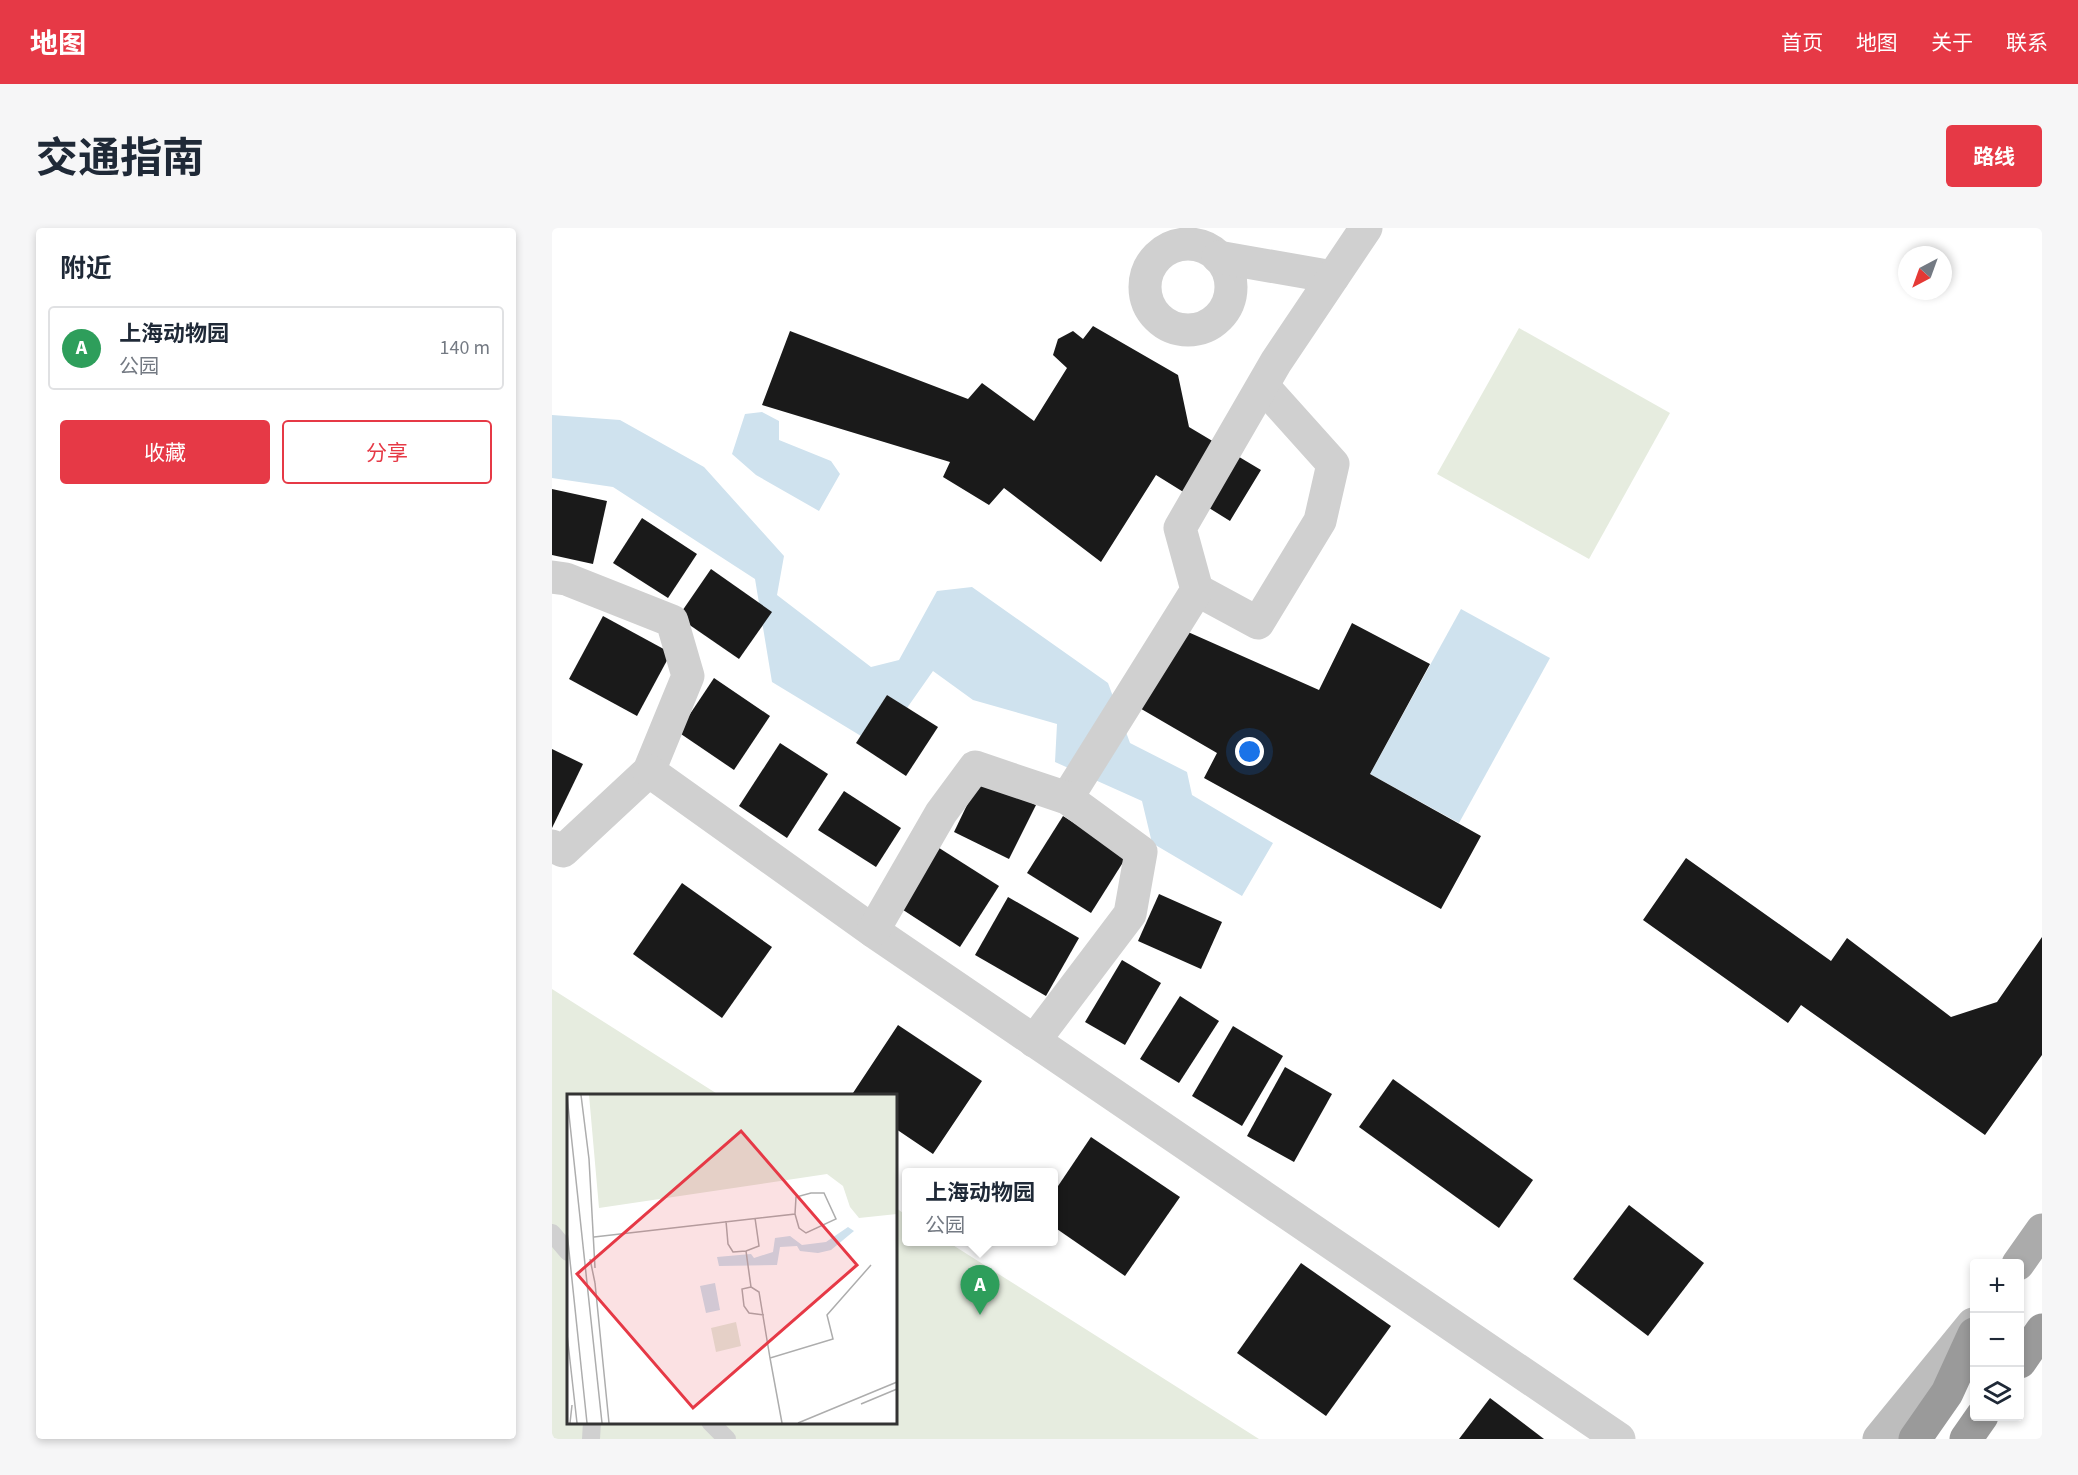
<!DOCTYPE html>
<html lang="zh">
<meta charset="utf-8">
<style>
:root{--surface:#fff;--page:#f6f6f7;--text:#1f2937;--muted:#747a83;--line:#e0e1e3;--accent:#e63946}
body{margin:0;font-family:"Source Sans 3","Noto Sans SC",sans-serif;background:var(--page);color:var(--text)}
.controls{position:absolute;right:18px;bottom:18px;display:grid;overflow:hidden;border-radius:6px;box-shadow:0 3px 9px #0003}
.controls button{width:54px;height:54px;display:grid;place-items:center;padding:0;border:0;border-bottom:2px solid var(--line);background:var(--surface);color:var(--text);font:30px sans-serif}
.compass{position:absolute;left:1346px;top:18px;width:54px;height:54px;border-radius:50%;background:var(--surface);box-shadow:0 3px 9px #0003;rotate:221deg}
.you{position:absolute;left:698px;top:524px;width:21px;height:21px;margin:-15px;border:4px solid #fff;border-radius:50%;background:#1a73e8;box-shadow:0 0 0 9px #1a73e833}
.badge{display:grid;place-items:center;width:39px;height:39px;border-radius:50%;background:var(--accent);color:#fff;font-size:20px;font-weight:700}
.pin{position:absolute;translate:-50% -50px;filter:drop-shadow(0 2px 3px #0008)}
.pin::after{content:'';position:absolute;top:32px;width:21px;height:18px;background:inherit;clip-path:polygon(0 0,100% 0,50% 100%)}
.popup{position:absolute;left:350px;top:940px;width:156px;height:78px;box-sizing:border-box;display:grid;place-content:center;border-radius:6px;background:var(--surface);filter:drop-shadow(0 2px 4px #0005);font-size:20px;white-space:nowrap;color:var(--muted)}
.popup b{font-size:22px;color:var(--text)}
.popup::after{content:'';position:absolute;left:50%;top:100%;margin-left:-12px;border:12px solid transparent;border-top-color:var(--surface)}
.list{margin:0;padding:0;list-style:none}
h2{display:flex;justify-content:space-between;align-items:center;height:78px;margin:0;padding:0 24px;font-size:26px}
h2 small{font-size:20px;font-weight:400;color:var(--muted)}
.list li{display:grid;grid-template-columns:39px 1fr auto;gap:18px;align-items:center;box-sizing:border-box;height:84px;margin:0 12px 12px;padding:0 12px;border:2px solid var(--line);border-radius:6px}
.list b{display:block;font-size:22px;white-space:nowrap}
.list p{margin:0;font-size:20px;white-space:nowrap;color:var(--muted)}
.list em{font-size:20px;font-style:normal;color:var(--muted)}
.actions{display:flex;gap:12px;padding:18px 24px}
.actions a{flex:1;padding:14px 0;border:2px solid var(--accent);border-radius:6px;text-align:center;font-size:21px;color:var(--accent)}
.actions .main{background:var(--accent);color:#fff}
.icon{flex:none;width:33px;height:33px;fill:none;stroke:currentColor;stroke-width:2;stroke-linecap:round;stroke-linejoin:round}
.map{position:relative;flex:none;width:1490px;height:1211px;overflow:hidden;border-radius:6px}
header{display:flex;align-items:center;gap:36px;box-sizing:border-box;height:84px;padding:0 30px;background:var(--accent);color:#fff}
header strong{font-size:28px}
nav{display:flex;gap:33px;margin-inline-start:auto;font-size:21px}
.intro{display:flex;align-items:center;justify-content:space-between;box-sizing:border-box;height:144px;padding:0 36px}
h1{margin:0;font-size:42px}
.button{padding:15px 27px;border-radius:6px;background:var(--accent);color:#fff;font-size:21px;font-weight:700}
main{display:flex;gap:36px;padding:0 36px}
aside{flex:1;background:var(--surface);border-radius:6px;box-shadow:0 3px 9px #0003}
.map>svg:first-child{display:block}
.green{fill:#e6ecdf}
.water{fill:#cfe2ee}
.building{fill:#1a1a1a}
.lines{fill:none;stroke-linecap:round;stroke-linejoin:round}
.lane{stroke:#d0d0d0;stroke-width:18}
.street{stroke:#d0d0d0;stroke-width:33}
.secondary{stroke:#bdbdbd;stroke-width:33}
.primary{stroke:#ababab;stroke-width:33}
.highway{stroke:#9a9a9a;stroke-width:33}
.inset-road{fill:none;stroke:#adadad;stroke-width:1.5}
.view{fill:#e63946;fill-opacity:0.15;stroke:#e63946;stroke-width:3}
.inset-edge{fill:none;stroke:#333;stroke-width:3}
</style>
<header>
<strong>地图</strong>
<nav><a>首页</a><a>地图</a><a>关于</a><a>联系</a></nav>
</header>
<div class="intro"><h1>交通指南</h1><a class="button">路线</a></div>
<main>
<aside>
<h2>附近<small></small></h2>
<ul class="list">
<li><span class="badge" style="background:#2e9e5b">A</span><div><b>上海动物园</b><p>公园</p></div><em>140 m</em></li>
</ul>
<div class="actions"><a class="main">收藏</a><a>分享</a></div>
</aside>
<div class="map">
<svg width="1490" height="1211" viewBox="0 0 1490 1211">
<rect width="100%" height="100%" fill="#fff"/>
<!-- green -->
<g class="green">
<path d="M967,100l151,85 -81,146 -152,-85z"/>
<path d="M0,761l167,106 -151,1v326h328v-214l10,7v27h42l311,197h-707z"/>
</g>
<!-- water -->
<g class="water">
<path d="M210,184l17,9v19l52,21 9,13 -21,37 -63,-36 -24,-21 13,-40z"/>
<path d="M0,187l68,5 84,47 80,89 -7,39 94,72 28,-7 38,-69 35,-4 136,96 22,60 57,29 5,23 81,48 -31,53 -90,-53 -10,-42 -87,-39 2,-38 -84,-24 -40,-29 -26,37 -20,-13 -26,41 -89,-54 -17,-103 -142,-92 -61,-9z"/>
<path d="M909,381l89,49 -91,165 -89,-49z"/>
</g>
<!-- building -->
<g class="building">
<path d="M541,98l85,49 11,52 72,43 -31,51 -74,-46 -55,87 -97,-74 -15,17 -46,-28 7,-15 -188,-57 28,-74 178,68 14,-16 52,38 33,-53 -14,-13 5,-16 15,-8 10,8z"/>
<path d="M0,261l55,12 -14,63 -41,-9z"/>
<path d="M90,290l55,36 -29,44 -55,-35z"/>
<path d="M159,341l61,43 -33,47 -61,-42z"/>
<path d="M51,388l68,37 -34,63 -68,-37z"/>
<path d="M800,395l78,41 -60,110 111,62 -40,73 -237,-131 13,-25 -86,-50 48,-75 140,62z"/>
<path d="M162,450l56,38 -36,54 -56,-38z"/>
<path d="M335,467l51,32 -32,49 -50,-33z"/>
<path d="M228,515l48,31 -41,64 -48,-32z"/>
<path d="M0,521l31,15 -31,64z"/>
<path d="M428,550l56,27 -27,54 -55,-27z"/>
<path d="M292,563l57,37 -25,39 -58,-37z"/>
<path d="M511,588l64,40 -36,57 -64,-40z"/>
<path d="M384,618l63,40 -39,61 -63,-41z"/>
<path d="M1134,630l145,103 16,-23 104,79 46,-15 45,-65v118l-57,80 -184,-130 -13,18 -145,-103z"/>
<path d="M130,655l90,64 -50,71 -89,-64z"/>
<path d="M607,666l63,28 -21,47 -63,-28z"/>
<path d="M456,669l71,41 -33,58 -71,-41z"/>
<path d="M570,732l39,23 -36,62 -40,-23z"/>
<path d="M628,768l39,25 -40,62 -39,-24z"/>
<path d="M346,797l84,56 -49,73 -37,-25v-33h-45z"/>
<path d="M681,798l50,30 -41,70 -50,-30z"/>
<path d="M733,839l47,27 -38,68 -47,-26z"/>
<path d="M841,851l140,101 -34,48 -140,-101z"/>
<path d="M539,909l89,60 -55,79 -71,-49v-35z"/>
<path d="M1077,977l75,58 -56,73 -75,-57z"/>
<path d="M749,1035l90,63 -65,90 -89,-63z"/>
<path d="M938,1170l54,41h-85z"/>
</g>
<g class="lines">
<!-- lane -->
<g class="lane">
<path d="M0,1005l16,19"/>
<path d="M158,1194l17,17"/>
<path d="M39,1211l1,-17"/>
</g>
<!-- street -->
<g class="street">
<circle cx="636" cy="59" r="43"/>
<path d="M666,29l115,20"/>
<path d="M0,349l14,2 106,42 16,55 -39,95 -86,80 -11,-5"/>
<path d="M645,362l61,33 62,-102 13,-57 -70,-78"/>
<path d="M97,543l224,160 746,508"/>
<path d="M515,570l130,-208 -17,-62 96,-166 90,-134"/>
<path d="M321,703l68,-118 34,-46 92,31 74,54 -11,62 -96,127"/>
</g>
<!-- secondary -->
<path class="secondary" d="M1327,1211l94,-115"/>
<!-- primary -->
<path class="primary" d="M1466,1036l24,-34"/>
<!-- highway -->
<g class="highway">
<path d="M1468,1134l22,-32"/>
<path d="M1363,1211l32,-46 27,-59"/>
<path d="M1414,1211l16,-23"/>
</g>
</g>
<!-- overview -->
<g transform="translate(15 866)">
<rect width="330" height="330" fill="#fff"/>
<path d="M22,1h308v119l-38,4 -9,-11 -7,-21 -16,-12 -228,34zM169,228l5,24 -25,6 -5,-24z" fill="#e6ecdf"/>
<path d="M281,133l6,4 -23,19 -13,3 -18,-2 -3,-5 -17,1 -3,18 -58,1 -2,-9 34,-3 3,4 19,-6 2,-14 15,-2 12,9 24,-3zM148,189l5,27 -14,3 -6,-27z" fill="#cfe2ee"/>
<path class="inset-road" d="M14,1l8,64 6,109M0,2l35,327M159,127l2,23 5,8 13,-1 13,-5 -4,-28M0,138l20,191M27,143l201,-23 1,-17 15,-4h13l12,26 -30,14 -7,-5 -4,-14M179,157l5,36 8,5 11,66M23,165l5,24M28,189l14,140M184,193l-9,2 2,17 5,7 15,2M0,240l10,89M294,310l36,-15M3,329l2,-18M215,329l-12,-65 63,-19 -6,-24 44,-50M231,329l99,-41"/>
<path class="view" d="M174,37l116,134 -164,143 -116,-134z"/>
<rect width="330" height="330" class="inset-edge"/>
</g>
</svg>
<div class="controls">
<button>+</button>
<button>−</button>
<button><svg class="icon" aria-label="layers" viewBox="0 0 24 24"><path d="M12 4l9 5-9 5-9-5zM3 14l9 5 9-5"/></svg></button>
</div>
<svg class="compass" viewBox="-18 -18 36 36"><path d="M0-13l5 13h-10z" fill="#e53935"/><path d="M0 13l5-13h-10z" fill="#747a83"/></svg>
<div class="you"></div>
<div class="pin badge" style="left:428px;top:1087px;background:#2e9e5b">A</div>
<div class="popup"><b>上海动物园</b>公园</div>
</div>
</main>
